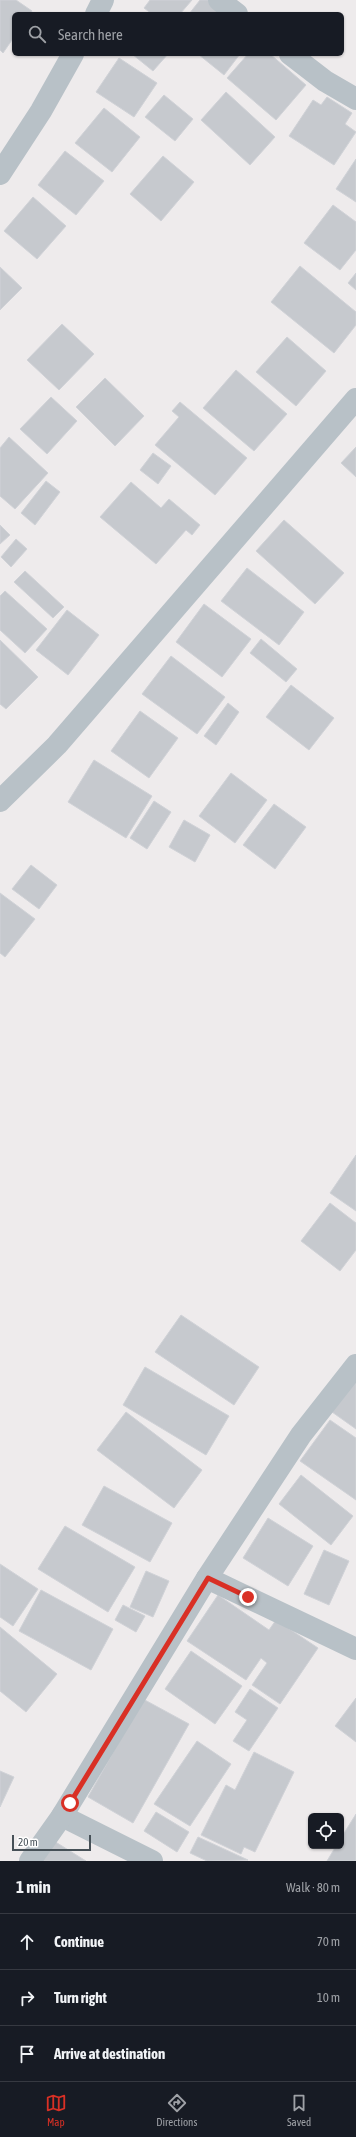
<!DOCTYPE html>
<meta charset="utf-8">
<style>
:root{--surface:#171b24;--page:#20242c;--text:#f1f3f6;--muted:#9ea1a6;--line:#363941;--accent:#d93025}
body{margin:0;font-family:"Asap Condensed",sans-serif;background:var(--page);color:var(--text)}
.controls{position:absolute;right:12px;bottom:12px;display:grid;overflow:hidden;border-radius:6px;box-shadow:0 1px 3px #0004}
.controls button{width:36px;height:36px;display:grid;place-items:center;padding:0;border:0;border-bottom:1px solid var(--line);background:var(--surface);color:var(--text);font:20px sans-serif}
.scale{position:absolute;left:12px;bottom:10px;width:79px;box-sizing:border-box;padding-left:4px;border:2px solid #465057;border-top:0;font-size:11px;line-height:14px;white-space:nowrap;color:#465057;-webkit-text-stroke:3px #fff;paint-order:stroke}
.stop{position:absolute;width:12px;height:12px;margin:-9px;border:3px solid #d93025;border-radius:50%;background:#fff}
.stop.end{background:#d93025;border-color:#fff;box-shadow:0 1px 4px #0008}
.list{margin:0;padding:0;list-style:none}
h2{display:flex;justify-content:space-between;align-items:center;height:52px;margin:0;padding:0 16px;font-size:17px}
h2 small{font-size:13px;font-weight:400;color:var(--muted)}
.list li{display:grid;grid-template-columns:26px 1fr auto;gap:12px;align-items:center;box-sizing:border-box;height:56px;padding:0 16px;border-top:1px solid var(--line)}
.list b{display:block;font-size:15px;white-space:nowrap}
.list em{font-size:13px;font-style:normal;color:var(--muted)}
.icon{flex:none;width:22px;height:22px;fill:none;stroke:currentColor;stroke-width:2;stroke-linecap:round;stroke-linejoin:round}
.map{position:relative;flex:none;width:356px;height:1861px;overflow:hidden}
.search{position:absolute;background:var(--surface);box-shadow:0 1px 3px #0004;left:12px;right:12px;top:12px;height:44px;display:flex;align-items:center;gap:10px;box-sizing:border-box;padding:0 14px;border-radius:6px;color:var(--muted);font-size:15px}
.sheet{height:220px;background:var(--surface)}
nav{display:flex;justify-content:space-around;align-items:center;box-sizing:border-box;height:56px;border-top:1px solid var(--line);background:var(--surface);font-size:11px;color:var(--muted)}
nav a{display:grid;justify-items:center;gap:2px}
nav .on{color:var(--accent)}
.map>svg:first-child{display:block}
.building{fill:#c6c9ce;stroke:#d0d2d7}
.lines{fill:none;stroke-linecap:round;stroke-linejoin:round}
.minor{stroke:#b8c1c7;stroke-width:22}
.route{stroke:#d93025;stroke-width:5}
</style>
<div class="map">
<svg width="356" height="1861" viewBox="0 0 356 1861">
<rect width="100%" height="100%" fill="#eeebec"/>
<!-- building -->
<g class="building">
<path d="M0,0h16l16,11 -2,3h-16v23l-11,16 -3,-3z"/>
<path d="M150,0h42l-12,14h-28l-8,-6z"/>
<path d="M200,0h10l17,14h-38z"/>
<path d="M132,54h36l-15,17z"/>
<path d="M198,54h42l-16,21z"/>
<path d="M248,54h22l36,31 -30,35 -49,-42z"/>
<path d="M119,58l38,25 -23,34 -38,-25z"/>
<path d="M226,92l49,45 -25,28 -49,-45z"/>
<path d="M164,95l29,24 -18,22 -30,-24z"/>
<path d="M327,97l25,16 -7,11 11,8 -22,33 -45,-29 24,-36 8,5z"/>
<path d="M104,108l36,29 -28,35 -37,-29z"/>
<path d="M65,151l39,30 -28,34 -38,-30z"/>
<path d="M163,156l31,26 -33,39 -31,-27z"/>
<path d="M356,159v43l-20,-13z"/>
<path d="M33,197l33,29 -29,33 -33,-28z"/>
<path d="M333,205l23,17v28l-16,20 -36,-27z"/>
<path d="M300,266l56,46v13l-22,28 -63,-51z"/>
<path d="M0,267l22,21 -22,22z"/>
<path d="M356,273v17l-8,-7z"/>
<path d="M62,324l32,30 -35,36 -32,-30z"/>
<path d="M287,337l39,34 -30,35 -40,-34z"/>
<path d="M236,370l51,44 -33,37 -51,-43z"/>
<path d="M105,378l39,38 -29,30 -39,-39z"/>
<path d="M51,397l26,24 -30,33 -27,-25z"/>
<path d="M180,402l67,56 -32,37 -60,-50 24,-28 -7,-6z"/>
<path d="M9,437l39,36 -33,36 -15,-13v-48z"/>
<path d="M356,447v30l-15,-14z"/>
<path d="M153,453l18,13 -13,18 -18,-14z"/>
<path d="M46,481l14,11 -25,33 -14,-12z"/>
<path d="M131,482l30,26 8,-9 31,26 -8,10 -6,-5 -30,34 -56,-47z"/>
<path d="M284,520l60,53 -29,31 -59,-53z"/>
<path d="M0,525l10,10 -10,9z"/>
<path d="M16,539l11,10 -16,18 -10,-10z"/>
<path d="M247,568l57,44 -25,33 -58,-44z"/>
<path d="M25,571l39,36 -11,11 -39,-36z"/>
<path d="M5,591l42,38 -22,24 -25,-23v-34z"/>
<path d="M204,604l47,35 -29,38 -46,-35z"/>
<path d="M67,610l32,25 -31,40 -32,-25z"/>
<path d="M261,639l36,30 -11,13 -36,-29z"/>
<path d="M0,640l38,37 -32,32 -6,-5z"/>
<path d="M171,656l54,41 -28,37 -55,-40z"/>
<path d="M291,685l43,33 -25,32 -43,-33z"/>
<path d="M228,703l11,9 -23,33 -12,-9z"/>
<path d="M140,711l38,27 -29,40 -38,-27z"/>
<path d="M94,760l58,36 -26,42 -58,-36z"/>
<path d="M231,773l36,27 -32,43 -36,-27z"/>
<path d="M154,801l17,11 -24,37 -17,-11z"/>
<path d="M274,804l32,23 -31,42 -32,-24z"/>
<path d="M184,820l26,15 -15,27 -26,-15z"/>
<path d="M31,865l26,20 -18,24 -27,-20z"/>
<path d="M0,893l35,26 -30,38 -5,-4z"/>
<path d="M356,1155v56l-26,-18z"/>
<path d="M330,1203l26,20v27l-16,21 -39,-30z"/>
<path d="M181,1315l78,52 -25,38 -79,-53z"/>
<path d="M145,1367l84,49 -23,39 -83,-50z"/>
<path d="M356,1378v51l-24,-17z"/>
<path d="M126,1412l76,58 -28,38 -77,-58z"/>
<path d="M330,1420l26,18v62l-56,-39z"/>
<path d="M301,1475l52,41 -22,29 -52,-41z"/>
<path d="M104,1486l68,37 -22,39 -68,-37z"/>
<path d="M268,1518l45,28 -25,40 -45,-28z"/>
<path d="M65,1526l70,41 -27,45 -70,-43z"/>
<path d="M324,1550l25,11 -20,44 -25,-11z"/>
<path d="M0,1564l38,25 -25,37 -13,-9z"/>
<path d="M146,1571l23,10 -16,36 -23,-10z"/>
<path d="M41,1590l72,39 -22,41 -72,-39z"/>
<path d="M218,1595l51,35 7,-10 42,28 -38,56 -28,-19 15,-22 -6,-5 -15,22 -59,-39z"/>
<path d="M123,1605l22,11 -9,16 -21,-12z"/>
<path d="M0,1627l57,47 -31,38 -26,-21z"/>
<path d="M191,1651l51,35 -27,38 -50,-35z"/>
<path d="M250,1689l28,19 -29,43 -16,-10 14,-21 -12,-8z"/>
<path d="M356,1698v44l-21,-16z"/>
<path d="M143,1699l46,25 -56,99 -45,-26z"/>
<path d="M197,1741l34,23 -41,62 -36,-22z"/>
<path d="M254,1752l40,20 -39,80 -11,-5 -3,7 -40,-19 25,-50 9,5z"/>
<path d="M0,1771l14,6 -14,30z"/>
<path d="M156,1812l33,20 -12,20 -33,-21z"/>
<path d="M356,1814v47h-29l9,-15h5v-8z"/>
<path d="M198,1837l50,23 -41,1 -17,-8z"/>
<path d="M54,1841l32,20h-44z"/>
</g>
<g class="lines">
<!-- minor -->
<g class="minor">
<path d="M219,0l18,14"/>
<path d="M96,14l7,-14"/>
<path d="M290,54l35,27 31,18"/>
<path d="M0,174l41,-63 32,-57"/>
<path d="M0,801l57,-56 299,-346"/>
<path d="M207,1578l149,71"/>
<path d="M62,1816l90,45"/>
<path d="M30,1861l32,-45 145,-238 94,-143 55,-70"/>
</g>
</g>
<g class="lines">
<!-- route -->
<path class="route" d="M70,1803l138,-225 40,19"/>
</g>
</svg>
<div class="controls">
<button><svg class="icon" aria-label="locate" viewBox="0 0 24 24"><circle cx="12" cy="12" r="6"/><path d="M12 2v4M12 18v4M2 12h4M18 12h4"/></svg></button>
</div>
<div class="scale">20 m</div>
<div class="stop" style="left:70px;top:1803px"></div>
<div class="stop end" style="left:248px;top:1597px"></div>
<div class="search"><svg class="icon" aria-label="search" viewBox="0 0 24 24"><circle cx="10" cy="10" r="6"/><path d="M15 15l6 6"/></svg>Search here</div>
</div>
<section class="sheet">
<h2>1 min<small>Walk · 80 m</small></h2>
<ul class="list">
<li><svg class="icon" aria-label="ahead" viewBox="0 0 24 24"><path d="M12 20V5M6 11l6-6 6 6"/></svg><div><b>Continue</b></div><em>70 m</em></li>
<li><svg class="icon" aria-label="right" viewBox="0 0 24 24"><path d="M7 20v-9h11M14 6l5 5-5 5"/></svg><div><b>Turn right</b></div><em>10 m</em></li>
<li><svg class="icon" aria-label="arrive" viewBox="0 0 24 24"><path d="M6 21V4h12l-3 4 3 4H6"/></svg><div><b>Arrive at destination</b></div></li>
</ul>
</section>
<nav>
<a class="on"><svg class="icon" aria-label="map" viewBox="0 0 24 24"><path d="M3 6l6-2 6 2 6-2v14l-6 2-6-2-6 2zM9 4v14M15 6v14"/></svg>Map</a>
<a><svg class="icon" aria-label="directions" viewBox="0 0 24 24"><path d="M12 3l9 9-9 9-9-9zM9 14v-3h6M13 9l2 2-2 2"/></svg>Directions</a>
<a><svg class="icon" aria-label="saved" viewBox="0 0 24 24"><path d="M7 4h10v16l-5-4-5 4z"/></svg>Saved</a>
</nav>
